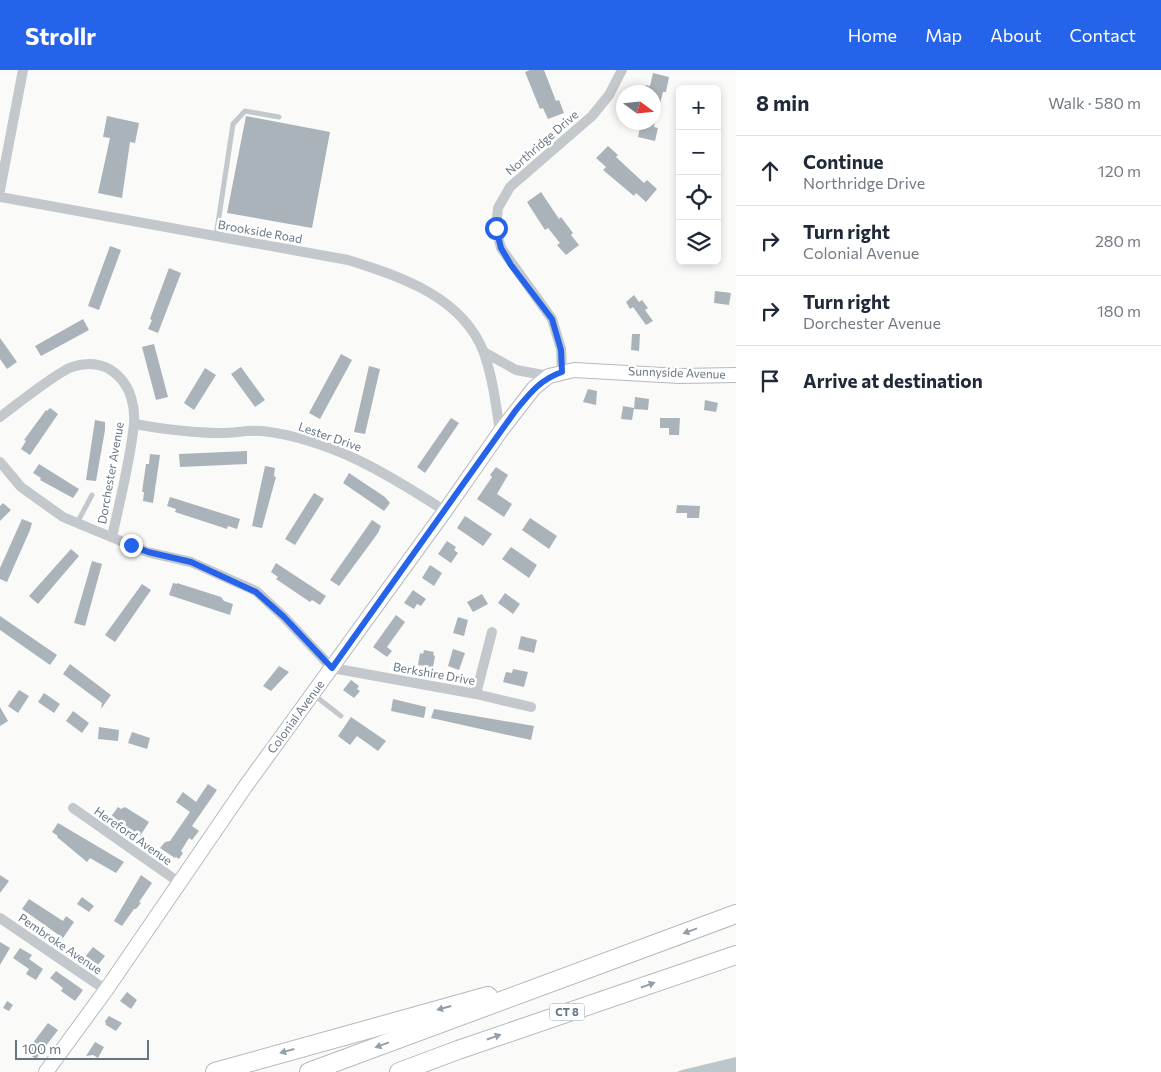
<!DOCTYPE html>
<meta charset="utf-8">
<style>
:root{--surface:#fff;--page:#f6f6f7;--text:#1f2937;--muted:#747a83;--line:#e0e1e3;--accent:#2563eb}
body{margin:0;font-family:Commissioner,sans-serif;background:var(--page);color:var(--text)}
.controls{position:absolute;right:15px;top:15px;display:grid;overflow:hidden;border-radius:8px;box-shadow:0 2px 8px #0003}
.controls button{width:45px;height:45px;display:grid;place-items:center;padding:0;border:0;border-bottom:1px solid var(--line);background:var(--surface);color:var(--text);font:25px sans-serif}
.compass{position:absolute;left:616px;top:15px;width:45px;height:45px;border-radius:50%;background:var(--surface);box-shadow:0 2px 8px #0003;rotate:105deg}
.scale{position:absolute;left:15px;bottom:12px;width:134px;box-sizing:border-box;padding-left:5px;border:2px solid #657683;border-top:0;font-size:14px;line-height:18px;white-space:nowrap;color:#657683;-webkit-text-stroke:4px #fff;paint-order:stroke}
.stop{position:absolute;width:15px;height:15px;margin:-11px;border:4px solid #2563eb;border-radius:50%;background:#fff}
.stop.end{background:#2563eb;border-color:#fff;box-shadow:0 1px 5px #0008}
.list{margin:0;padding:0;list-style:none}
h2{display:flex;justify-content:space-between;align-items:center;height:65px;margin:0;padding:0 20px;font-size:21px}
h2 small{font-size:16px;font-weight:400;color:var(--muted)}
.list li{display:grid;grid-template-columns:32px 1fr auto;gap:15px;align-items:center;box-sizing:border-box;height:70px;padding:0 20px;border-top:1px solid var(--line)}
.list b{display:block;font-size:19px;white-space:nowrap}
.list p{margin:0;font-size:16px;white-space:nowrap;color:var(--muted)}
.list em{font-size:16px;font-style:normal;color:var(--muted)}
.icon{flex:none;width:28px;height:28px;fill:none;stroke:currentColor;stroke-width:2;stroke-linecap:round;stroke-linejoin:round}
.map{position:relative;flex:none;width:736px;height:1002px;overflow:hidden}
header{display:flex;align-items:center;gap:30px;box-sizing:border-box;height:70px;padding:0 25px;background:var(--accent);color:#fff}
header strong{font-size:24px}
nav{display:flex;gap:28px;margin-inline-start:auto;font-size:18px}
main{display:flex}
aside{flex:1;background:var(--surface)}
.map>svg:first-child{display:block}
.water{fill:#bbc7cb}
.building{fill:#aab3b9}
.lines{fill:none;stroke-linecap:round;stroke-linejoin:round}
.secondary-casing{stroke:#b3babf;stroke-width:16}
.highway-casing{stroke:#b4b9bd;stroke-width:20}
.lane{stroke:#c3c8cc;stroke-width:5}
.street{stroke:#c3c8cc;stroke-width:10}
.secondary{stroke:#fff;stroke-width:14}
.highway{stroke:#fff;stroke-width:18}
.oneway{fill:#939fa8}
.route{stroke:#2563eb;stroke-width:6}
.labels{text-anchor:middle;stroke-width:5;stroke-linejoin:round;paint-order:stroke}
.shield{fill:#fff;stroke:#939fa8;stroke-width:1}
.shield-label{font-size:11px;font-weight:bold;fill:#657683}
.street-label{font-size:12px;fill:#657683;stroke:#fff}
</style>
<header>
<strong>Strollr</strong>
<nav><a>Home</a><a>Map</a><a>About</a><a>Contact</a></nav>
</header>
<main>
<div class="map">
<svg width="736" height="1002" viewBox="0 0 736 1002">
<rect width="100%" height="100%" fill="#fafaf8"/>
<!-- water -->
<path class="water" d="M736,987v15h-59l5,-2z"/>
<!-- building -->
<g class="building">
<path d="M530,0h14l12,31 3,-1 5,13 -16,6 -5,-11 -3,1 -15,-37z"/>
<path d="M653,3l16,4 -3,15h-3l-7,27 -2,-1v-26h-10l2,-7 4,1z"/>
<path d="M107,46l32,7 -4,20 -5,-1 -8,56 -24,-5 12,-55 -7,-1z"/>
<path d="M246,46l84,16 -18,96 -85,-15z"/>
<path d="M641,52h14l-1,5 4,1 -3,13 -17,-4z"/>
<path d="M608,76l10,9 -2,2 28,26 3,-3 10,9 -11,13 -10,-9 -2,3 -31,-26 3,-3 -10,-9z"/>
<path d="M541,122l18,27 2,-2 12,16 -2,2 8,10 -13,10 -9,-10 3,-2 -12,-15 -3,2 -18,-28z"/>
<path d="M110,176l11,4 -22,60 -11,-4z"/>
<path d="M169,198l12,5 -23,60 -10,-4 4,-9 -2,-1z"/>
<path d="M715,221l16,2 -2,12 -15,-2z"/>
<path d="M634,225l5,7 3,-2 6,8 -3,2 8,11 -7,4 -13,-18 -3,2 -4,-7z"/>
<path d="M83,249l6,11 -48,26 -6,-10z"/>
<path d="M632,264h8l-1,17 -8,-1z"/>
<path d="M0,268l17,24 -10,7 -7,-10z"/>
<path d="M154,274l14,53 -12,3 -14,-53z"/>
<path d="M341,284l11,6 -32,59 -11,-6z"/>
<path d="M369,296l11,3 -15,65 -11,-2z"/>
<path d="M241,297l24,33 -10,7 -24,-33z"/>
<path d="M205,298l11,7 -22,35 -10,-7z"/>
<path d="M588,319l9,2 -1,14 -13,-3z"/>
<path d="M635,327l14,2 -1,11 -14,-1z"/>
<path d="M705,330l13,3 -2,9 -12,-2z"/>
<path d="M623,336l11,2 -2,12 -11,-1z"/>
<path d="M50,338l8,6 -28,41 -9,-6 5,-8 -2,-1 22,-30 1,1z"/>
<path d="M451,348l8,5 -34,50 -8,-6z"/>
<path d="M660,348h20l-1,17h-10v-7h-9z"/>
<path d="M95,350l10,2v8l-9,51 -10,-1z"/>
<path d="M247,381v13l-67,3 -1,-13z"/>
<path d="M150,384l10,1 -7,48 -10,-2 1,-9h-2l4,-28h3z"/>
<path d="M39,394l40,25 -6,9 -33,-18 1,-2 -8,-5z"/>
<path d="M265,396l10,2 -1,8 2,1 -14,51 -10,-2z"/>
<path d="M496,397l12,8 -11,19 15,10 -8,13 -27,-18 15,-22 -2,-2z"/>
<path d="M349,403l36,24 5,6 -6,8 -41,-28z"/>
<path d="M314,423l10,6 -29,46 -10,-6z"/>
<path d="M170,427l70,22 -3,10 -9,-3 -1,3 -52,-17 1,-3 -9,-3z"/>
<path d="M3,433l8,7 -11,11v-15z"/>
<path d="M677,435l23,1 -1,12h-12v-5h-11z"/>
<path d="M465,446l27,18 -9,12 -26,-18z"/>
<path d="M530,448l27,18 -8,13 -27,-19z"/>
<path d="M22,449l10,4 -2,7 -23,52 -7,-3v-11z"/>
<path d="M372,450l9,6 -3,7 -39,53 -9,-6z"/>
<path d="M447,471l9,6 -2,3 4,3 -7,10 -13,-9z"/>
<path d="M511,477l26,18 -8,13 -27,-19z"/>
<path d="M71,479l8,7 -41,48 -9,-8z"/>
<path d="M92,491l10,3 -17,62 -11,-3z"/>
<path d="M276,493l50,33 -6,9 -8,-5 -2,2 -34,-23 2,-2 -7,-5z"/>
<path d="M430,495l12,8 -8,13 -12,-8z"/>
<path d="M173,513l4,1v-1l44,14 3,4 9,3 -3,11 -61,-20z"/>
<path d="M142,514l9,6 -36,52 -10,-7z"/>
<path d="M413,520l13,9 -5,7 -4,-2 -3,5 -10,-6z"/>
<path d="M505,523l15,11 -7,10 -15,-11z"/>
<path d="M482,524l6,10 -15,8 -6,-10z"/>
<path d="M396,545l9,7 -18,25 5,4 -5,6 -14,-10z"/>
<path d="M0,546l57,39 -7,10 -50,-35z"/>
<path d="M458,547l10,3 -4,16 -11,-3z"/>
<path d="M521,566l16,4 -3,13 -16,-4z"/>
<path d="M453,579l12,4 -6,17 -11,-4z"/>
<path d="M424,580l10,2 -1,3 2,1 -2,11 -15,-2 2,-12 3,1z"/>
<path d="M70,594l41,31 -10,14 1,-6 -39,-29z"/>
<path d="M279,596l10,6 -18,19 -8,-5z"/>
<path d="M513,599l15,3 -4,15 -21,-5 3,-10 6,1z"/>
<path d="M351,610l8,6 -2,3 3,2 -6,7 -11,-8z"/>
<path d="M19,620l10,6 -11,17 -10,-7z"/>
<path d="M44,623l16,11 -6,9 -16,-11z"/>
<path d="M393,629l33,8 -2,11 -33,-7z"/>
<path d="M0,637l8,14 -8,5z"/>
<path d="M434,639l100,17 -3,14 -100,-22z"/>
<path d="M73,641l16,12 -7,10 -16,-12z"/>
<path d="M351,647l35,24 -8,10 -21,-15 -7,9 -12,-9z"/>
<path d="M99,657l20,3 -1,11 -20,-2z"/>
<path d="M132,662l18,6 -3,11 -19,-6z"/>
<path d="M208,714l9,6 -25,36 7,5 -7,9 -3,-2 -8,13 2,2 -4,6 -3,-2 -1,1 -15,-10 5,-6 5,-1 20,-29 -14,-10 7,-10 13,10z"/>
<path d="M118,737l3,2 4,-2 24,15 -9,14 -30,-18z"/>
<path d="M58,753l66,39 -8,11 -26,-15 -3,4 -30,-25 1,-1 -6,-4z"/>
<path d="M0,805l9,6 -9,12z"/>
<path d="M141,805l11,8 -13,19 2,1 -5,6h-2l-12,17 -8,-5z"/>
<path d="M82,827l12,9 -5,6 -12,-8z"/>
<path d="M29,829l34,22 3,-5 8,6 -11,16 -41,-29z"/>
<path d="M0,872l10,6 -10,17z"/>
<path d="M93,877l12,9 -8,10 -12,-9z"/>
<path d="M20,878l12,7 -3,4 14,10 -7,11 -10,-6 3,-5 -16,-11z"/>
<path d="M56,901l27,19 -8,11 -14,-10 2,-3 -13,-10z"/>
<path d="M127,922l10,8 -6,9 -11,-8z"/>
<path d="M7,931l6,4 -4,6 -6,-3z"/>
<path d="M109,946l13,7 -6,8 -10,-6 -1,-4z"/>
<path d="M48,953l10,7 -22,29 -10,-7z"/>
<path d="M95,972l9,5 -6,11 -5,-3 -7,1z"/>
</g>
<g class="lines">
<!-- secondary casing -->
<g class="secondary-casing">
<path id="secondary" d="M46,1002l60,-82 139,-203 200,-276 55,-79 34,-44 15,-12 25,-6 106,6 56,-1"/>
</g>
<!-- highway casing -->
<g class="highway-casing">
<g id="highway">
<path d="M215,1002l273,-76"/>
<path d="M309,1002l427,-158"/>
<path d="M399,1002l59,-22 278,-95"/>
</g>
</g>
<!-- lane -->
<g class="lane">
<path d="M216,166l17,-112 12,-13 34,6"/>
<path d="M77,453l15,-28"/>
<path d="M314,625l27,21"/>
</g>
<!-- street -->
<g class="street">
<path d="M0,120l23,-120"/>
<path d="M0,127l348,63c52,16 115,37 136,93 9,26 12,52 16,79"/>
<path d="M484,282l32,18 33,6"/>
<path d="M562,302l-1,-23 -9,-30 -51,-71 -5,-20 2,-20 12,-21 82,-71 17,-21 13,-25"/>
<path d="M0,347c13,-10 59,-46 72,-50 40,-13 65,20 62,57 -4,38 -14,76 -22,113"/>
<path d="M134,354c29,5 57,9 87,9 13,0 28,-3 41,-2 69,8 126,43 183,80"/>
<path d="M0,392l21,25 42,30 84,35 44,10 65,29 28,26 48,51 144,26 55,13"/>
<path d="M476,624l16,-62"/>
<path d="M73,738l107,75"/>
<path d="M0,848l106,72"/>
</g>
<!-- secondary -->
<use href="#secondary" class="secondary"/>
<!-- highway -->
<use href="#highway" class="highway"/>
</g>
<!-- one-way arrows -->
<defs><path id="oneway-solid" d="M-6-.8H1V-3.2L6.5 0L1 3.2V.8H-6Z" transform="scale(1.25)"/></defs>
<g class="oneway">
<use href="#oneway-solid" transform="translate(690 861) rotate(160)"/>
<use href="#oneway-solid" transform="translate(648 915) rotate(-19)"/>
<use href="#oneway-solid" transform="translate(444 938) rotate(165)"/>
<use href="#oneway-solid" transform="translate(494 967) rotate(-19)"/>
<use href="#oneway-solid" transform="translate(382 975) rotate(160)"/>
<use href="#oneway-solid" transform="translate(287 981) rotate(164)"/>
</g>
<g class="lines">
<!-- route -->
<path class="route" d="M131,475l17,7 43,10 65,30 28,25 48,51 184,-258c14,-17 25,-31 46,-38l-1,-22 -9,-31 -41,-54 -10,-17 -5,-20"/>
</g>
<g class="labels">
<!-- shield labels -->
<rect class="shield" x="549.5" y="933.5" width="35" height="17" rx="4"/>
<g class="shield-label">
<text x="567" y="946">CT 8</text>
</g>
<!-- street labels -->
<g class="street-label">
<text transform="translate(542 73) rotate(-41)" y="4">Northridge Drive</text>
<text transform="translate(260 162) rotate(10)" y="4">Brookside Road</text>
<text transform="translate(677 303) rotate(2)" y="4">Sunnyside Avenue</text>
<text transform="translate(330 367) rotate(19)" y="4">Lester Drive</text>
<text transform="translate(111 403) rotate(-80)" y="4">Dorchester Avenue</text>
<text transform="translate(434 604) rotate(10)" y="4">Berkshire Drive</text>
<text transform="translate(296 647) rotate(-54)" y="4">Colonial Avenue</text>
<text transform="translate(133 766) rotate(35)" y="4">Hereford Avenue</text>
<text transform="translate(60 874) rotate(34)" y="4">Pembroke Avenue</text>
</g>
</g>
</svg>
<div class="controls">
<button>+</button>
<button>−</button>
<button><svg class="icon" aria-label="locate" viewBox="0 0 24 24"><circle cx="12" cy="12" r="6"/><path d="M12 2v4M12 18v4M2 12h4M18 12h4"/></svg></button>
<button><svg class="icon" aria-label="layers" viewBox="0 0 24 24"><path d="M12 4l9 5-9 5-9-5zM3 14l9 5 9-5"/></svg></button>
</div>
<svg class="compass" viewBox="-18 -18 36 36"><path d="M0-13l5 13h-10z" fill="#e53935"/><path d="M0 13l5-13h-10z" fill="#747a83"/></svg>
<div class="scale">100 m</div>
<div class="stop" style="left:496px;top:158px"></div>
<div class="stop end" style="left:131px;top:475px"></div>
</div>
<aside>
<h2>8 min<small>Walk · 580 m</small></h2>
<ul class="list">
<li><svg class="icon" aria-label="ahead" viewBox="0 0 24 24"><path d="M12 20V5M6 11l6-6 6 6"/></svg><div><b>Continue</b><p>Northridge Drive</p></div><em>120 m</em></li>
<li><svg class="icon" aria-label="right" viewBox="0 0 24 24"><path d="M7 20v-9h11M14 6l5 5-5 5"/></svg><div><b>Turn right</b><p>Colonial Avenue</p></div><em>280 m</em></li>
<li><svg class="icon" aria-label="right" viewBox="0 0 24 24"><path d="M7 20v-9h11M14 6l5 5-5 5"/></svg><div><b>Turn right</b><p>Dorchester Avenue</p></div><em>180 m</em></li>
<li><svg class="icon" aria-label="arrive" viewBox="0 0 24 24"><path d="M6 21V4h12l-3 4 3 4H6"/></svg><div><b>Arrive at destination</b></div></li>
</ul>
</aside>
</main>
